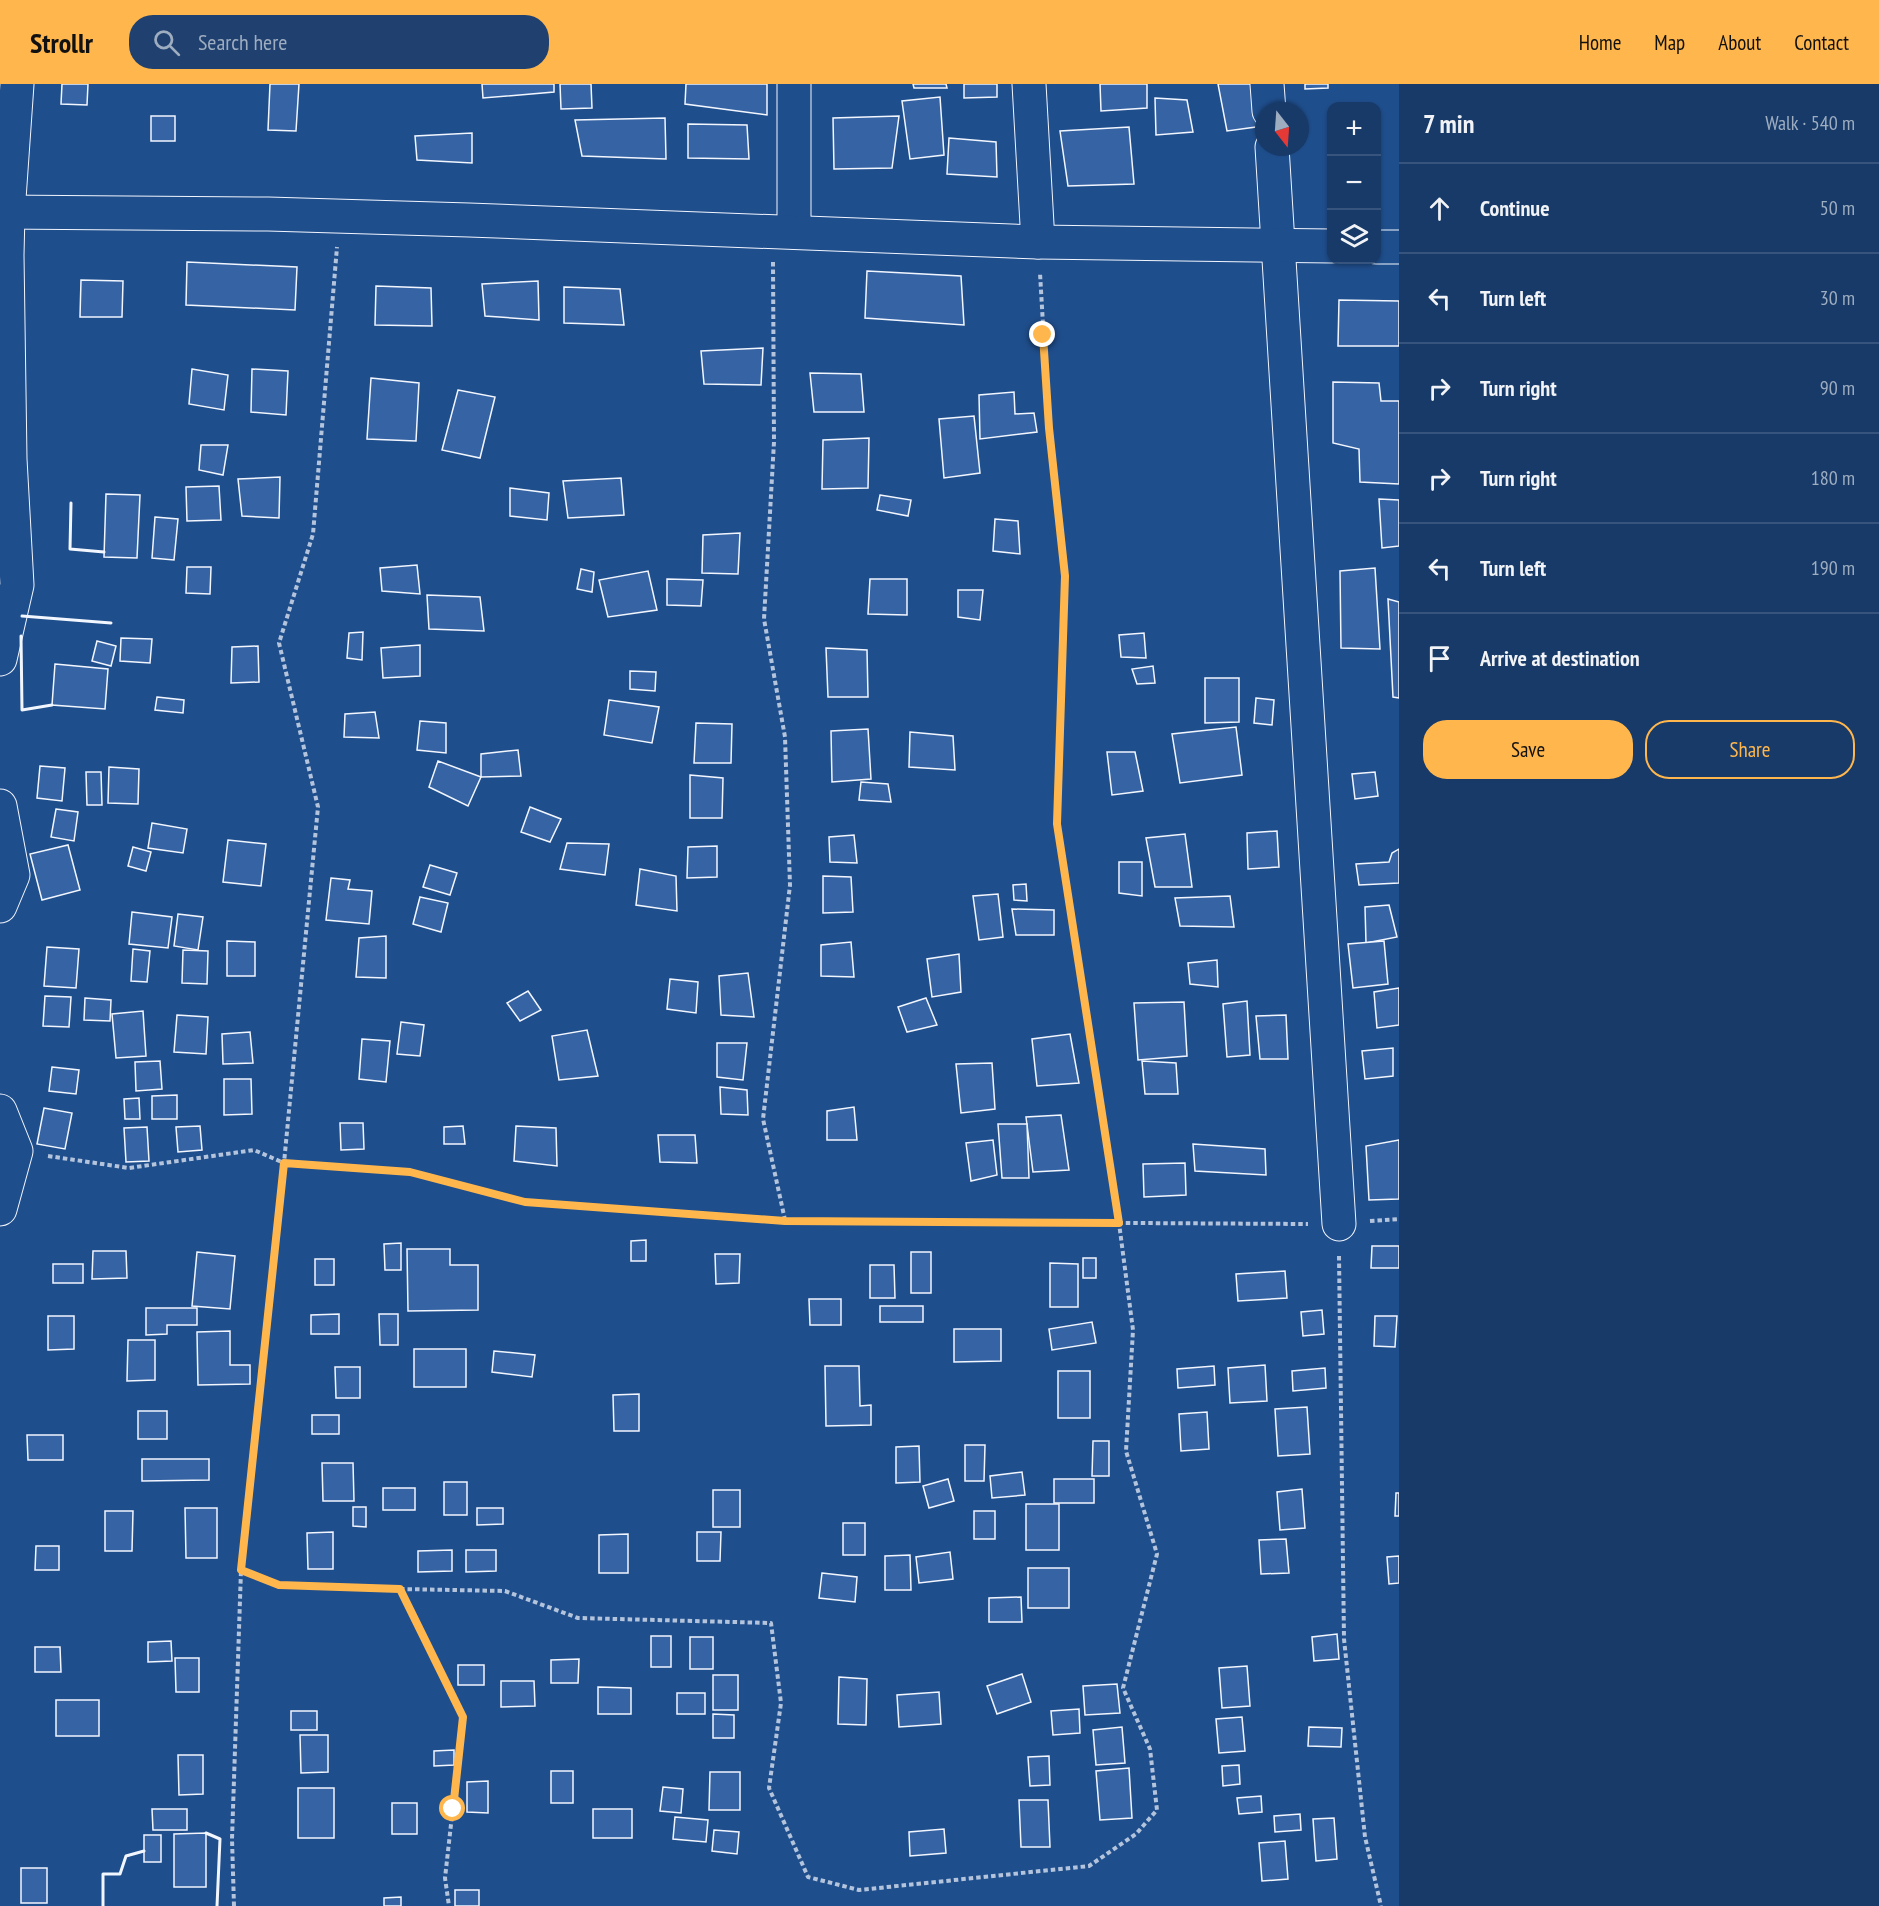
<!DOCTYPE html>
<meta charset="utf-8">
<style>
:root{--surface:#173a69;--page:#20416f;--text:#f1f3f6;--muted:#9eadc0;--line:#36547d;--accent:#ffb74d}
body{margin:0;font-family:"PT Sans Narrow",sans-serif;background:var(--page);color:var(--text)}
.controls{position:absolute;right:18px;top:18px;display:grid;overflow:hidden;border-radius:12px;box-shadow:0 2px 4px #0004}
.controls button{width:54px;height:54px;display:grid;place-items:center;padding:0;border:0;border-bottom:2px solid var(--line);background:var(--surface);color:var(--text);font:30px sans-serif}
.compass{position:absolute;left:1255px;top:18px;width:54px;height:54px;border-radius:50%;background:var(--surface);box-shadow:0 2px 4px #0004;rotate:163deg}
.stop{position:absolute;width:18px;height:18px;margin:-14px;border:4px solid #ffb74d;border-radius:50%;background:#fff}
.stop.end{background:#ffb74d;border-color:#fff;box-shadow:0 2px 6px #0008}
.list{margin:0;padding:0;list-style:none}
h2{display:flex;justify-content:space-between;align-items:center;height:78px;margin:0;padding:0 24px;font-size:26px}
h2 small{font-size:20px;font-weight:400;color:var(--muted)}
.list li{display:grid;grid-template-columns:39px 1fr auto;gap:18px;align-items:center;box-sizing:border-box;height:90px;padding:0 24px;border-top:2px solid var(--line)}
.list b{display:block;font-size:22px;white-space:nowrap}
.list em{font-size:20px;font-style:normal;color:var(--muted)}
.actions{display:flex;gap:12px;padding:18px 24px}
.actions a{flex:1;padding:14px 0;border:2px solid var(--accent);border-radius:24px;text-align:center;font-size:21px;color:var(--accent)}
.actions .main{background:var(--accent);color:#111}
.icon{flex:none;width:33px;height:33px;fill:none;stroke:currentColor;stroke-width:2;stroke-linecap:round;stroke-linejoin:round}
.map{position:relative;flex:none;width:1399px;height:1822px;overflow:hidden}
header{display:flex;align-items:center;gap:36px;box-sizing:border-box;height:84px;padding:0 30px;background:var(--accent);color:#111}
header strong{font-size:28px}
nav{display:flex;gap:33px;margin-inline-start:auto;font-size:21px}
.search{width:420px;height:54px;background:var(--page);display:flex;align-items:center;gap:15px;box-sizing:border-box;padding:0 21px;border-radius:24px;color:var(--muted);font-size:22px}
main{display:flex}
aside{flex:1;background:var(--surface)}
.map>svg:first-child{display:block}
.building{fill:#3563a3;stroke:#f2f6ff;stroke-width:1.5}
.lines{fill:none;stroke-linecap:round;stroke-linejoin:round}
.minor-casing{stroke:#f2f6ff;stroke-width:35}
.major-casing{stroke:#f2f6ff;stroke-width:35}
.path{stroke:#b3c4dc;stroke-width:4;stroke-dasharray:4.5 3;stroke-linecap:butt}
.minor{stroke:#1f4e8c;stroke-width:33}
.major{stroke:#1f4e8c;stroke-width:33}
.wall{stroke:#f2f6ff;stroke-width:3}
.route{stroke:#ffb74d;stroke-width:8}
</style>
<header>
<strong>Strollr</strong>
<div class="search"><svg class="icon" aria-label="search" viewBox="0 0 24 24"><circle cx="10" cy="10" r="6"/><path d="M15 15l6 6"/></svg>Search here</div>
<nav><a>Home</a><a>Map</a><a>About</a><a>Contact</a></nav>
</header>
<main>
<div class="map">
<svg width="1399" height="1822" viewBox="0 0 1399 1822">
<rect width="100%" height="100%" fill="#1f4e8c"/>
<!-- building -->
<g class="building">
<path d="M62,0h26l-1,21 -26,-1z"/>
<path d="M270,0h29l-3,47 -28,-1z"/>
<path d="M482,0h72v8l-71,6z"/>
<path d="M560,0h31l1,24 -31,1z"/>
<path d="M686,0h81v31l-82,-11z"/>
<path d="M913,0h33l1,4h-33z"/>
<path d="M964,0h33v13l-33,1z"/>
<path d="M1100,0h47v24l-46,3z"/>
<path d="M1218,0h38l7,42 -36,5z"/>
<path d="M1305,0h23v4l-23,1z"/>
<path d="M940,13l4,58 -34,4 -8,-58z"/>
<path d="M1155,14l32,2 6,32 -37,3z"/>
<rect x="151" y="32" width="24" height="25"/>
<path d="M899,32l-7,52 -58,1 -1,-51z"/>
<path d="M665,34l1,41 -84,-3 -7,-36z"/>
<path d="M688,40l59,1 2,34 -61,-1z"/>
<path d="M1129,43l5,57 -66,2 -8,-55z"/>
<path d="M472,49v30l-55,-3 -2,-24z"/>
<path d="M949,54l47,4 1,35 -50,-3z"/>
<path d="M187,178l110,5 -2,43 -109,-5z"/>
<path d="M867,187l94,5 3,49 -99,-7z"/>
<path d="M81,196l42,1 -1,36h-42z"/>
<path d="M538,197l1,39 -54,-4 -3,-32z"/>
<path d="M376,202l55,2 1,38 -57,-1z"/>
<path d="M564,203l56,2 4,36 -60,-2z"/>
<path d="M1339,216l60,1v45h-61z"/>
<path d="M763,264l-2,37 -57,-1 -3,-33z"/>
<path d="M192,285l36,6 -4,35 -35,-6z"/>
<path d="M252,285l36,2 -2,44 -35,-3z"/>
<path d="M810,289l51,1 3,38h-50z"/>
<path d="M371,294l48,5 -3,58 -49,-2z"/>
<path d="M1333,298l46,1 2,18h18v83l-39,-2 -1,-33 -26,-6z"/>
<path d="M458,306l37,7 -15,61 -38,-8z"/>
<path d="M1014,308l1,22 19,-1 3,19 -57,7 -1,-44z"/>
<path d="M974,332l6,57 -36,5 -5,-59z"/>
<path d="M869,354l-1,50 -46,1 1,-49z"/>
<path d="M201,361h27l-5,30 -24,-5z"/>
<path d="M280,393l-1,41 -37,-2 -4,-37z"/>
<path d="M621,394l3,37 -56,3 -5,-37z"/>
<path d="M219,402l2,34 -34,1 -1,-34z"/>
<path d="M510,404l39,5 -2,27 -37,-4z"/>
<path d="M106,410l34,1 -3,63 -33,-1z"/>
<path d="M880,411l31,5 -3,16 -31,-6z"/>
<path d="M1379,415l20,1v46l-17,2z"/>
<path d="M155,433l23,2 -4,41 -22,-2z"/>
<path d="M995,435l23,2 2,33 -27,-3z"/>
<path d="M740,449l-2,41 -36,-1 1,-38z"/>
<path d="M417,481l3,29 -38,-3 -2,-23z"/>
<path d="M187,483h24l-1,27 -24,-1z"/>
<path d="M1375,484l5,81 -39,-1 -1,-77z"/>
<path d="M581,485l13,3 -2,20 -15,-3z"/>
<path d="M648,487l9,39 -49,7 -9,-37z"/>
<path d="M667,495l36,1 -2,26 -34,-1z"/>
<path d="M870,495h37v36l-39,-1z"/>
<path d="M958,506h25l-3,30 -22,-3z"/>
<path d="M427,511l53,2 4,34 -55,-2z"/>
<path d="M1388,515l11,3v96l-6,-1z"/>
<path d="M363,548l-1,28 -15,-2 2,-25z"/>
<path d="M1144,549l2,25 -25,-1 -2,-22z"/>
<path d="M121,554l31,1 -2,24 -30,-2z"/>
<path d="M97,557l19,5 -5,20 -19,-5z"/>
<path d="M420,561v31l-37,2 -2,-30z"/>
<path d="M258,562l1,36 -28,1 1,-36z"/>
<path d="M826,564l41,2 1,47h-40z"/>
<path d="M55,580l53,5 -3,40 -53,-4z"/>
<path d="M1153,582l2,17 -18,1 -5,-15z"/>
<path d="M630,587l26,1 -1,19 -25,-2z"/>
<path d="M1205,594h34v44l-34,1z"/>
<path d="M157,613l27,3 -1,13 -28,-3z"/>
<path d="M1256,614l18,2 -2,25 -18,-2z"/>
<path d="M609,616l50,7 -7,36 -48,-8z"/>
<path d="M375,628l4,26 -35,-1 1,-23z"/>
<path d="M420,637l26,2v30l-29,-3z"/>
<path d="M696,639l36,1 -1,39h-37z"/>
<path d="M1236,643l6,48 -62,8 -8,-49z"/>
<path d="M868,645l3,50 -39,3 -1,-51z"/>
<path d="M910,648l43,4 2,34 -46,-3z"/>
<path d="M518,666l3,26 -40,1v-23z"/>
<path d="M1107,668h28l8,39 -31,4z"/>
<path d="M438,677l43,16 -13,29 -39,-19z"/>
<path d="M40,682l25,2 -3,33 -25,-3z"/>
<path d="M109,683l30,2 -1,35 -30,-1z"/>
<path d="M86,688h15l1,33h-15z"/>
<path d="M1375,688l3,24 -23,3 -3,-25z"/>
<path d="M690,691l33,3 -1,40h-32z"/>
<path d="M861,698l27,2 3,18 -32,-2z"/>
<path d="M530,723l31,12 -11,23 -29,-10z"/>
<path d="M56,725l22,3 -4,29 -23,-4z"/>
<path d="M152,739l35,6 -4,24 -35,-5z"/>
<path d="M1277,747l2,36 -31,2 -1,-36z"/>
<path d="M1185,750l7,53h-37l-9,-49z"/>
<path d="M854,751l3,28 -27,-1 -1,-25z"/>
<path d="M228,756l38,4 -5,42 -38,-4z"/>
<path d="M567,759l42,1 -4,31 -45,-6z"/>
<path d="M68,761l12,45 -38,10 -12,-46z"/>
<path d="M717,762v31l-30,1 1,-31z"/>
<path d="M133,763l18,5 -5,19 -18,-5z"/>
<path d="M1399,765v34l-40,2 -3,-21 33,-2 3,-9z"/>
<path d="M1119,778h23v34l-23,-3z"/>
<path d="M430,781l27,8 -7,22 -27,-8z"/>
<path d="M640,785l36,7 1,35 -41,-6z"/>
<path d="M823,792l28,1 2,35 -30,1z"/>
<path d="M331,794l19,2 -2,9 24,2 -3,33 -43,-4z"/>
<path d="M1026,800l1,17 -13,-1 -1,-15z"/>
<path d="M998,810l5,43 -24,3 -6,-44z"/>
<path d="M1230,812l4,31 -54,-1 -5,-28z"/>
<path d="M420,813l28,6 -7,29 -28,-8z"/>
<path d="M1389,821l8,32 -31,6 -1,-36z"/>
<path d="M1012,825l42,1v25h-38z"/>
<path d="M132,828l40,5 -4,31 -39,-4z"/>
<path d="M178,830l25,3 -5,33 -24,-4z"/>
<path d="M386,852v42l-30,-1 3,-39z"/>
<path d="M227,857l28,1v34h-28z"/>
<path d="M1384,857l4,43 -35,4 -5,-44z"/>
<path d="M851,858l3,35 -33,-1v-31z"/>
<path d="M47,863l32,2 -3,39 -32,-2z"/>
<path d="M133,865l17,2 -3,31 -16,-1z"/>
<path d="M183,866l25,1 -1,33 -25,-1z"/>
<path d="M959,870l2,38 -29,5 -5,-38z"/>
<path d="M1217,876l1,27 -28,-3 -2,-21z"/>
<path d="M748,889l6,44 -33,-2 -2,-39z"/>
<path d="M670,895l28,3 -2,31 -29,-4z"/>
<path d="M1399,904v37l-22,3 -3,-36z"/>
<path d="M528,907l13,19 -21,11 -13,-18z"/>
<path d="M45,912l26,1 -2,30 -26,-1z"/>
<path d="M85,914l26,2 -1,21 -26,-1z"/>
<path d="M926,914l11,27 -30,7 -9,-25z"/>
<path d="M1247,917l3,54 -23,2 -4,-53z"/>
<path d="M1184,918l3,54 -49,4 -4,-57z"/>
<path d="M143,927l3,45 -30,2 -4,-44z"/>
<path d="M177,931l31,2 -2,37 -32,-2z"/>
<path d="M1286,931l2,44h-28l-4,-43z"/>
<path d="M401,938l23,3 -4,31 -23,-2z"/>
<path d="M587,946l11,46 -39,4 -7,-44z"/>
<path d="M250,948l3,31 -30,1 -1,-30z"/>
<path d="M1070,950l9,49 -42,3 -5,-47z"/>
<path d="M362,955l28,2 -4,41 -27,-3z"/>
<path d="M717,959h30l-4,37 -26,-3z"/>
<path d="M1393,964v28l-28,3 -3,-28z"/>
<path d="M160,977l2,28 -26,2 -1,-29z"/>
<path d="M1142,977l34,2 2,31h-33z"/>
<path d="M992,979l3,46 -34,4 -5,-49z"/>
<path d="M52,983l27,3 -3,24 -27,-3z"/>
<path d="M224,995h27l1,35 -28,1z"/>
<path d="M720,1003l27,3 1,25 -27,-1z"/>
<path d="M177,1011v24h-25v-23z"/>
<path d="M139,1014l1,21h-15l-1,-20z"/>
<path d="M854,1023l3,33h-30v-29z"/>
<path d="M44,1024l28,5 -7,36 -28,-5z"/>
<path d="M1061,1031l8,55 -36,2 -7,-55z"/>
<path d="M340,1039h23l1,26 -23,1z"/>
<path d="M998,1040h29l2,54h-27z"/>
<path d="M200,1042l2,24 -24,2 -2,-25z"/>
<path d="M463,1042l2,18h-21v-17z"/>
<path d="M516,1042l40,2 1,38 -43,-5z"/>
<path d="M147,1043l2,34 -23,1 -2,-34z"/>
<path d="M658,1051h37l2,28 -37,-1z"/>
<path d="M993,1056l4,35 -26,6 -5,-38z"/>
<path d="M1399,1056v59l-30,1 -3,-54z"/>
<path d="M1193,1060l72,5 1,26 -71,-4z"/>
<path d="M1185,1079l1,32 -42,2 -1,-33z"/>
<path d="M646,1156v21h-15v-20z"/>
<path d="M401,1159v27h-16l-1,-26z"/>
<path d="M1372,1162h27v22h-28z"/>
<path d="M407,1165h43v16h28v45l-70,1z"/>
<path d="M93,1167h33l1,27 -35,1z"/>
<path d="M197,1168l38,4 -5,53 -38,-3z"/>
<rect x="911" y="1168" width="20" height="41"/>
<path d="M715,1170h25l-1,29 -23,1z"/>
<rect x="1083" y="1174" width="13" height="20"/>
<rect x="315" y="1175" width="19" height="26"/>
<path d="M1050,1179l28,1v43h-28z"/>
<rect x="53" y="1180" width="30" height="19"/>
<path d="M870,1181h24l1,33h-25z"/>
<path d="M1285,1187l2,27 -49,3 -2,-27z"/>
<path d="M809,1215h32v26h-31z"/>
<rect x="880" y="1222" width="43" height="16"/>
<path d="M146,1224h51v17h-30v9l-21,1z"/>
<path d="M1322,1226l2,24 -21,2 -2,-24z"/>
<path d="M339,1230v20h-28v-19z"/>
<path d="M379,1230h19v31h-18z"/>
<path d="M48,1232h26v33l-26,1z"/>
<path d="M1375,1232h22l-2,31 -21,-1z"/>
<path d="M1092,1238l4,21 -44,7 -3,-21z"/>
<path d="M954,1245h47v32l-47,1z"/>
<path d="M230,1247v34h20v19l-52,1 -1,-53z"/>
<path d="M128,1256h27v40l-28,1z"/>
<rect x="414" y="1265" width="52" height="38"/>
<path d="M494,1267l41,4 -3,22 -40,-5z"/>
<path d="M1265,1281l2,36 -37,2 -2,-35z"/>
<path d="M825,1282h34l1,40 11,-1v20l-45,1z"/>
<path d="M1214,1282l1,19 -37,3 -1,-19z"/>
<path d="M335,1283h25v31h-24z"/>
<path d="M1325,1284l1,20 -33,3 -1,-20z"/>
<rect x="1058" y="1287" width="32" height="47"/>
<path d="M639,1310v37h-25l-1,-36z"/>
<path d="M1307,1323l3,47 -32,2 -3,-47z"/>
<rect x="138" y="1327" width="29" height="28"/>
<path d="M1207,1328l2,37 -28,2 -2,-37z"/>
<rect x="312" y="1331" width="27" height="19"/>
<path d="M27,1351h36v25h-35z"/>
<path d="M1093,1357h16v35h-17z"/>
<path d="M965,1361h20l-1,36h-19z"/>
<path d="M919,1362l1,36 -24,1v-36z"/>
<path d="M142,1375h67v21l-67,1z"/>
<path d="M322,1379h31l1,38h-31z"/>
<path d="M1022,1388l3,23 -33,3 -2,-22z"/>
<path d="M948,1395l6,22 -25,7 -6,-22z"/>
<rect x="1054" y="1395" width="40" height="24"/>
<rect x="444" y="1398" width="23" height="33"/>
<rect x="383" y="1404" width="32" height="22"/>
<path d="M1302,1405l3,39 -25,2 -3,-38z"/>
<rect x="713" y="1406" width="27" height="37"/>
<path d="M1396,1409h3v23h-4z"/>
<rect x="1026" y="1420" width="33" height="46"/>
<path d="M353,1423h13v20l-13,-1z"/>
<path d="M185,1424h32v50h-31z"/>
<path d="M477,1424h26v16l-26,1z"/>
<path d="M105,1427h28l-1,40h-27z"/>
<rect x="974" y="1427" width="21" height="28"/>
<rect x="843" y="1439" width="22" height="32"/>
<path d="M333,1448v37h-25l-1,-36z"/>
<path d="M697,1448h24l-1,29h-23z"/>
<path d="M628,1450v39h-29v-38z"/>
<path d="M1286,1455l3,34 -28,1 -2,-34z"/>
<path d="M36,1462h23v24h-24z"/>
<path d="M452,1466v21l-34,1v-21z"/>
<path d="M466,1466h30v21l-30,1z"/>
<path d="M950,1468l3,27 -34,4 -3,-26z"/>
<path d="M910,1471l1,35h-26v-34z"/>
<path d="M1399,1472v27l-10,1 -2,-27z"/>
<rect x="1028" y="1484" width="41" height="40"/>
<path d="M822,1489l35,4 -2,25 -36,-4z"/>
<path d="M1021,1513l1,25h-33v-24z"/>
<path d="M1337,1550l2,25 -25,2 -2,-24z"/>
<rect x="651" y="1552" width="20" height="31"/>
<rect x="690" y="1553" width="23" height="32"/>
<path d="M171,1557l1,20 -24,1v-20z"/>
<path d="M35,1563h25l1,25h-26z"/>
<path d="M175,1574h24v34h-23z"/>
<path d="M579,1575l-1,24h-27v-23z"/>
<rect x="458" y="1581" width="26" height="20"/>
<path d="M1247,1582l3,40 -28,2 -3,-40z"/>
<path d="M1022,1590l9,28 -34,12 -10,-28z"/>
<rect x="713" y="1591" width="25" height="35"/>
<path d="M839,1593l28,2 -1,46 -28,-1z"/>
<path d="M501,1597h33l1,25 -34,1z"/>
<path d="M1117,1600l3,29 -35,2 -2,-29z"/>
<path d="M598,1603l33,1v26h-33z"/>
<path d="M939,1608l2,32 -42,3 -2,-32z"/>
<rect x="677" y="1609" width="28" height="21"/>
<rect x="56" y="1616" width="43" height="36"/>
<path d="M1079,1625l1,24 -27,2 -2,-24z"/>
<rect x="291" y="1627" width="26" height="19"/>
<path d="M713,1630l21,1v23h-21z"/>
<path d="M1242,1633l3,34 -26,2 -3,-34z"/>
<path d="M1122,1643l3,36 -29,2 -3,-35z"/>
<path d="M1309,1643l33,1 -1,19 -33,-1z"/>
<path d="M300,1651h28v37l-27,1z"/>
<path d="M454,1666v15l-20,1v-15z"/>
<path d="M178,1671h25v39l-24,1z"/>
<path d="M1049,1672l1,29 -20,1 -2,-29z"/>
<path d="M1239,1681l1,19 -17,2 -1,-20z"/>
<path d="M1129,1684l3,50 -32,2 -4,-49z"/>
<rect x="551" y="1687" width="22" height="32"/>
<path d="M710,1688h30v38h-31z"/>
<path d="M488,1697v32l-21,-1v-30z"/>
<path d="M663,1703l20,2 -2,24 -21,-2z"/>
<rect x="298" y="1704" width="36" height="50"/>
<path d="M1261,1712l1,16 -23,2 -2,-16z"/>
<path d="M1019,1716h29l2,47h-29z"/>
<rect x="392" y="1719" width="25" height="31"/>
<path d="M152,1725h35v21h-34z"/>
<rect x="593" y="1725" width="39" height="29"/>
<path d="M1300,1730l1,16 -26,2 -1,-16z"/>
<path d="M675,1733l33,3 -2,22 -33,-3z"/>
<path d="M1334,1734l3,41 -21,2 -3,-42z"/>
<path d="M944,1745l2,24 -36,3 -1,-24z"/>
<path d="M714,1746l25,2 -2,22 -25,-3z"/>
<path d="M206,1749v54h-32v-53z"/>
<rect x="144" y="1751" width="17" height="27"/>
<path d="M1285,1757l3,38 -26,2 -3,-38z"/>
<rect x="21" y="1784" width="26" height="35"/>
<rect x="455" y="1806" width="24" height="16"/>
<path d="M401,1813v9h-17v-8z"/>
</g>
<g class="lines">
<!-- minor casing -->
<g class="minor-casing">
<g id="minor">
<path d="M794,0v148"/>
<path d="M1029,0l9,158"/>
<path d="M1267,0l2,27"/>
<path d="M1272,63l67,1077"/>
<path d="M0,575l17,-74 -7,-126 -3,-204 1,-42 9,-129"/>
<path d="M0,722l13,69 -13,31"/>
<path d="M0,1027l16,40 -16,58"/>
</g>
</g>
<!-- major casing -->
<g class="major-casing">
<g id="major">
<path d="M0,128l268,2 201,6 569,22 294,4"/>
<path d="M1376,163h23"/>
</g>
</g>
<!-- path -->
<g class="path">
<path d="M773,178l1,180 -10,177 21,118 5,148 -27,234 22,101"/>
<path d="M48,1072l81,12 125,-18 30,13 126,9 115,30 260,19 523,3"/>
<path d="M1370,1137l29,-2"/>
<path d="M1339,1172l5,383 21,198 16,69"/>
<path d="M241,1486l39,15 120,4 63,128 -18,161 4,28"/>
<path d="M400,1505l105,2 73,27 193,5 10,80 -12,85 39,89 51,13 230,-24 47,-32 21,-24 -7,-61 -27,-61 34,-134 -31,-103 7,-121 -14,-107 -62,-399 8,-248 -16,-148 -9,-155"/>
<path d="M234,1822l-2,-67 9,-269 43,-407 34,-356 -39,-164 34,-109 24,-287"/>
</g>
<!-- minor -->
<use href="#minor" class="minor"/>
<!-- major -->
<use href="#major" class="major"/>
<!-- wall -->
<g class="wall">
<path d="M71,419l-1,46 34,3"/>
<path d="M22,532l89,7"/>
<path d="M21,552l1,74 30,-5"/>
<path d="M206,1749l14,6 -3,67"/>
<path d="M103,1822v-32h17l6,-18 18,-5"/>
</g>
</g>
<g class="lines">
<!-- route -->
<path class="route" d="M453,1725l10,-92 -63,-128 -121,-4 -38,-15 43,-407 126,9 115,30 260,19 334,2 -62,-399 8,-248 -16,-148 -6,-93"/>
</g>
</svg>
<div class="controls">
<button>+</button>
<button>−</button>
<button><svg class="icon" aria-label="layers" viewBox="0 0 24 24"><path d="M12 4l9 5-9 5-9-5zM3 14l9 5 9-5"/></svg></button>
</div>
<svg class="compass" viewBox="-18 -18 36 36"><path d="M0-13l5 13h-10z" fill="#e53935"/><path d="M0 13l5-13h-10z" fill="#9eadc0"/></svg>
<div class="stop" style="left:453px;top:1725px"></div>
<div class="stop end" style="left:1043px;top:251px"></div>
</div>
<aside>
<h2>7 min<small>Walk · 540 m</small></h2>
<ul class="list">
<li><svg class="icon" aria-label="ahead" viewBox="0 0 24 24"><path d="M12 20V5M6 11l6-6 6 6"/></svg><div><b>Continue</b></div><em>50 m</em></li>
<li><svg class="icon" aria-label="left" viewBox="0 0 24 24"><path d="M17 20v-9H6M10 6l-5 5 5 5"/></svg><div><b>Turn left</b></div><em>30 m</em></li>
<li><svg class="icon" aria-label="right" viewBox="0 0 24 24"><path d="M7 20v-9h11M14 6l5 5-5 5"/></svg><div><b>Turn right</b></div><em>90 m</em></li>
<li><svg class="icon" aria-label="right" viewBox="0 0 24 24"><path d="M7 20v-9h11M14 6l5 5-5 5"/></svg><div><b>Turn right</b></div><em>180 m</em></li>
<li><svg class="icon" aria-label="left" viewBox="0 0 24 24"><path d="M17 20v-9H6M10 6l-5 5 5 5"/></svg><div><b>Turn left</b></div><em>190 m</em></li>
<li><svg class="icon" aria-label="arrive" viewBox="0 0 24 24"><path d="M6 21V4h12l-3 4 3 4H6"/></svg><div><b>Arrive at destination</b></div></li>
</ul>
<div class="actions"><a class="main">Save</a><a>Share</a></div>
</aside>
</main>
